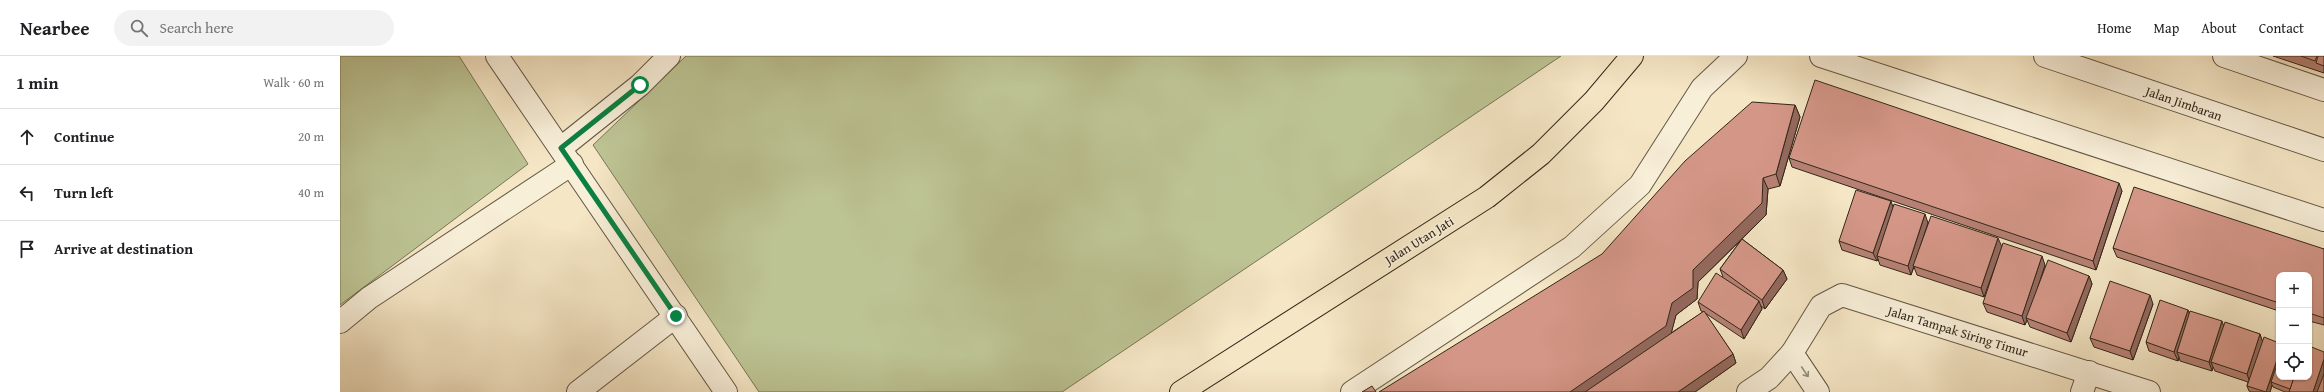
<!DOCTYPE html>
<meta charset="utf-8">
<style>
:root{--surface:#fff;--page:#f2f2f2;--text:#202124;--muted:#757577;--line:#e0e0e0}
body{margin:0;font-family:"Gentium Book Plus",serif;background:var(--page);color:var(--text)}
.controls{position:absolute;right:12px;bottom:12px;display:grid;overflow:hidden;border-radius:8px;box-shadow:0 1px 3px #0004}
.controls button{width:36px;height:36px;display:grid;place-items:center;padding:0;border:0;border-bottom:1px solid var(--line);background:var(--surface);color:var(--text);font:20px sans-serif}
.stop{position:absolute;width:12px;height:12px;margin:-9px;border:3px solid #0b8043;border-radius:50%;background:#fff}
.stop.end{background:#0b8043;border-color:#fff;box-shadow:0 1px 4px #0008}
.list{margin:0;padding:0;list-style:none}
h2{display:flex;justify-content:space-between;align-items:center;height:52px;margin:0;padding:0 16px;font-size:17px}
h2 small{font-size:13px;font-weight:400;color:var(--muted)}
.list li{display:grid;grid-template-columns:26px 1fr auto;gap:12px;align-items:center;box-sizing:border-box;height:56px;padding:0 16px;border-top:1px solid var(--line)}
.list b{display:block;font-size:15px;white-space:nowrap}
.list em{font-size:13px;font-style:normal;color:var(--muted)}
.icon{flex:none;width:22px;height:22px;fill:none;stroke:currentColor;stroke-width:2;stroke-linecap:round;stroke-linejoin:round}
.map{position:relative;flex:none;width:1984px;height:336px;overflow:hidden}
header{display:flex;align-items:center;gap:24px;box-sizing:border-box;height:56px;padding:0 20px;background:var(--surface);border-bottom:1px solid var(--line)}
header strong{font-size:19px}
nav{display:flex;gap:22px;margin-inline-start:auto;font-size:14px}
.search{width:280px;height:36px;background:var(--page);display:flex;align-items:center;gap:10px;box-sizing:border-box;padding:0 14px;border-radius:22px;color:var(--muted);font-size:15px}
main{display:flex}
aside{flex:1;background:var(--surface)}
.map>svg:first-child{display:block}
.green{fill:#bdc494;stroke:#787656}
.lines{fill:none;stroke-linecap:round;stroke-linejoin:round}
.minor-casing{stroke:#645744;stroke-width:24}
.major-casing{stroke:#332719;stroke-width:24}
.minor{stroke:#f8efd9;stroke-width:22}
.major{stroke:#f5e6c5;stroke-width:22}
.wall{fill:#b68174;stroke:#332719;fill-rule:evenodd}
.shaded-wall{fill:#94695e;stroke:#332719}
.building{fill:#d49687;stroke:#332719}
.oneway{stroke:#968b79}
.route{stroke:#0b8043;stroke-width:5}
.labels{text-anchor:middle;stroke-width:3;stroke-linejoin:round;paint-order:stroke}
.street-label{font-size:13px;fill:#332719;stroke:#f8efd9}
</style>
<header>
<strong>Nearbee</strong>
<div class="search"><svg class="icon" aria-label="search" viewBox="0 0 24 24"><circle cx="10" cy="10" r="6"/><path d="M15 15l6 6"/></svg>Search here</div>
<nav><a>Home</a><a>Map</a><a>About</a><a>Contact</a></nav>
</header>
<main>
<aside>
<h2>1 min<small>Walk · 60 m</small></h2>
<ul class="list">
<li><svg class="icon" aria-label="ahead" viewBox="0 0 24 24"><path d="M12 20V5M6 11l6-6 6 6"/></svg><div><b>Continue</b></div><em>20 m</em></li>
<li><svg class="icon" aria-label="left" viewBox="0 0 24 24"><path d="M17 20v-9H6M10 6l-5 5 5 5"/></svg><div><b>Turn left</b></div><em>40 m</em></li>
<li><svg class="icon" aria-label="arrive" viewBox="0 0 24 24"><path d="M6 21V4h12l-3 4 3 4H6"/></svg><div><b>Arrive at destination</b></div></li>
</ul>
</aside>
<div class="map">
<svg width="1984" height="336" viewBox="0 0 1984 336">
<rect width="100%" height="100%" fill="#f5e6c5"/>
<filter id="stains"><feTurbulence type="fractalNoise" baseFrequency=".005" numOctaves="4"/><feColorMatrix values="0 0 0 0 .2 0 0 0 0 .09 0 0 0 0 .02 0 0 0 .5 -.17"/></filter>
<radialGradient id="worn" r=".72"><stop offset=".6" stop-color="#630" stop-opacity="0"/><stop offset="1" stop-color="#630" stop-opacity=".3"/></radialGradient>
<!-- green -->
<g class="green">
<path d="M0,0h119l69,108 -188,141z"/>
<path d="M346,0h875l-499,336h-303l-166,-247z"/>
</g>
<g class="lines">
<!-- minor casing -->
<g class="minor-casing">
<g id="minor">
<path d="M157,0l229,336"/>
<path d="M1481,0l503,164"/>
<path d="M1705,0l279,94"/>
<path d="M1884,0l100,34"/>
<path d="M221,92l79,-63 29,-29"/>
<path d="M0,266l29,-24 203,-134"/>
<path d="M1452,297l26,39"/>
<path d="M238,336l98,-76"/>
<path d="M1012,336l220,-145 68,-62 62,-97 34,-32"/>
<path d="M1408,336l21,-14 23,-25 29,-47 21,-11 307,97"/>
<path d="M1742,336l7,-20"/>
</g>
</g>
<!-- major casing -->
<g class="major-casing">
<path id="major" d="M841,336l306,-195 54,-43 53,-53 38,-45"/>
</g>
<!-- minor -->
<use href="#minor" class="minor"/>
<!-- major -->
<use href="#major" class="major"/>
</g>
<!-- wall -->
<g class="wall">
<path d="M1933,0h51v17z"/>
<path d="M1455,49l5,12 -20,69 -12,3 -2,26 -24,24 41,31 4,9 -22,30 -4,-3 1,3 -18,30 -39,-26 28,41 3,9 -41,29 -93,-138zM1401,184l-21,29 3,8 -25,25 3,9 2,1 -32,21 5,-18 21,-16 1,-17z"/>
<path d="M1449,102l333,33 -26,79 -304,-103z"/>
<path d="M1553,151l35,15 74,25 -18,50 -67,-22 -3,-8 -3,8 -31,-10 -2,-6 -1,2 -35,-11 -3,-9z"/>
<path d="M1773,192l211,1v76l-15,-4v-46h-30v36l-162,-54z"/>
<path d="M1705,209l-6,20 50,-9 3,8 -21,58 -41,-15 -3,-7 -2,5 -38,-13 -4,-9z"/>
<path d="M1813,248l-20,56 -39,-13 -4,-9z"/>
<path d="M1848,254l1,3 34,12 37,9 2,7 62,51h-39l-12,-5 -1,-2 -2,7h-19l-2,-1 -2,-5 1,-4 -33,-11 -2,-4 -1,4 -32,-10 -1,-4 -1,4 -29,-10 -3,-9z"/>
</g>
<!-- shaded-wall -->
<g class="shaded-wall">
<path d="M1455,49l5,12 -20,69 -4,-12z"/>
<path d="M1423,122l5,11 -2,26 -68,67 -1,17 -21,16 -6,23 -79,54h-21l102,-89 21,-33z"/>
<path d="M1779,127l3,8 -26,79 -3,-9z"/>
<path d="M1551,145l3,9 -17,46 1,3 -1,2 -4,-8z"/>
<path d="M1585,158l3,9 -17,52 -3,-9z"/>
<path d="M1658,182l4,9 -18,50 -3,-9z"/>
<path d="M1702,200l3,9 -17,53h-2l1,2 -2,5 -3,-9z"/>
<path d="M1443,214l4,9 -22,30 -3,-9z"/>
<path d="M1749,220l3,8 -21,58 -4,-9z"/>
<path d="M1810,239l3,9 -20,56 -3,-9z"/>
<path d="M1419,245l3,8 -18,30 -3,-9z"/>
<path d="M1848,254l4,9 -15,33 2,5 -1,4 -4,-9z"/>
<path d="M1882,265l3,9 -14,32 2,5 -1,4 -3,-9z"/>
<path d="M1920,278l3,9 -13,40 -3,-9z"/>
<path d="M1393,298l3,9 -41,29h-17z"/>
<path d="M1939,298v11l-8,17 1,3 -2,7h-4z"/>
<path d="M1984,303v19l-5,14h-6z"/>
</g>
<!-- building -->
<g class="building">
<path d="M1961,0h16l-2,5z"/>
<path d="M1978,0h6v10l-8,-3z"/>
<path d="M1475,24l304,103 -26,78 -304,-103z"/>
<path d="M1412,46l43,3 -19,69 -13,4 -1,25 -69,67v18l-21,15 -6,23 -96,66h-191l223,-138 83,-93z"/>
<path d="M1794,131l190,62v69l-15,-5v-38h-30v28l-166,-55z"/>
<path d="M1516,134l35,11 -18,52 -34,-12z"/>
<path d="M1554,148l31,10 -17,52 -31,-10z"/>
<path d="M1591,160l67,22 -17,50 -68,-22z"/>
<path d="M1402,183l41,31 -21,30 -42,-31z"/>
<path d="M1663,187l39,13 -20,60 -39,-13z"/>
<path d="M1708,204l41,16 -22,57 -41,-15z"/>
<path d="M1376,217l43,28 -18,29 -43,-28z"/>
<path d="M1770,225l40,14 -20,56 -40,-13z"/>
<path d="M1820,244l28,10 -14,42 -28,-10z"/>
<path d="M1364,255l29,43 -55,38h-93z"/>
<path d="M1850,255l32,10 -13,41 -32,-10z"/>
<path d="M1885,266l35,12 -13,40 -36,-12z"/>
<path d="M1924,281l15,6v11l-13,38 -19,-6z"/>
<path d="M1969,290l15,6v7l-11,33h-24l5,-15h15z"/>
<path d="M1939,303v18h15l-4,12 -19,-7z"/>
<path d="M1984,318v18h-7z"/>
<path d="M1032,330l4,6h-14z"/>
</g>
<!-- one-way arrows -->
<defs><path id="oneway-shaft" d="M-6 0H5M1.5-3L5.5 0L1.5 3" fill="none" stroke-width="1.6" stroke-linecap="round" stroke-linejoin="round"/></defs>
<use class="oneway" href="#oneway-shaft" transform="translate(1465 316) rotate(56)"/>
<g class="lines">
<!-- route -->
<path class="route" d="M300,29l-79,63 115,168"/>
</g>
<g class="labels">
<!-- street labels -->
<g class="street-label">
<text transform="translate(1844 47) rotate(19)" y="5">Jalan Jimbaran</text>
<text transform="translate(1079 184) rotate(-32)" y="5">Jalan Utan Jati</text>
<text transform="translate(1618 275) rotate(17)" y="5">Jalan Tampak Siring Timur</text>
</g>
</g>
<rect width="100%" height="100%" filter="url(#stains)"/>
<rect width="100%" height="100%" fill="url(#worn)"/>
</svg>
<div class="controls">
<button>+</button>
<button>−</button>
<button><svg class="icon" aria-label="locate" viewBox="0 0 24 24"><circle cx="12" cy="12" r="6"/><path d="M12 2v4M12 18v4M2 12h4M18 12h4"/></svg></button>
</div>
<div class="stop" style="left:300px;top:29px"></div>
<div class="stop end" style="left:336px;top:260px"></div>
</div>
</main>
